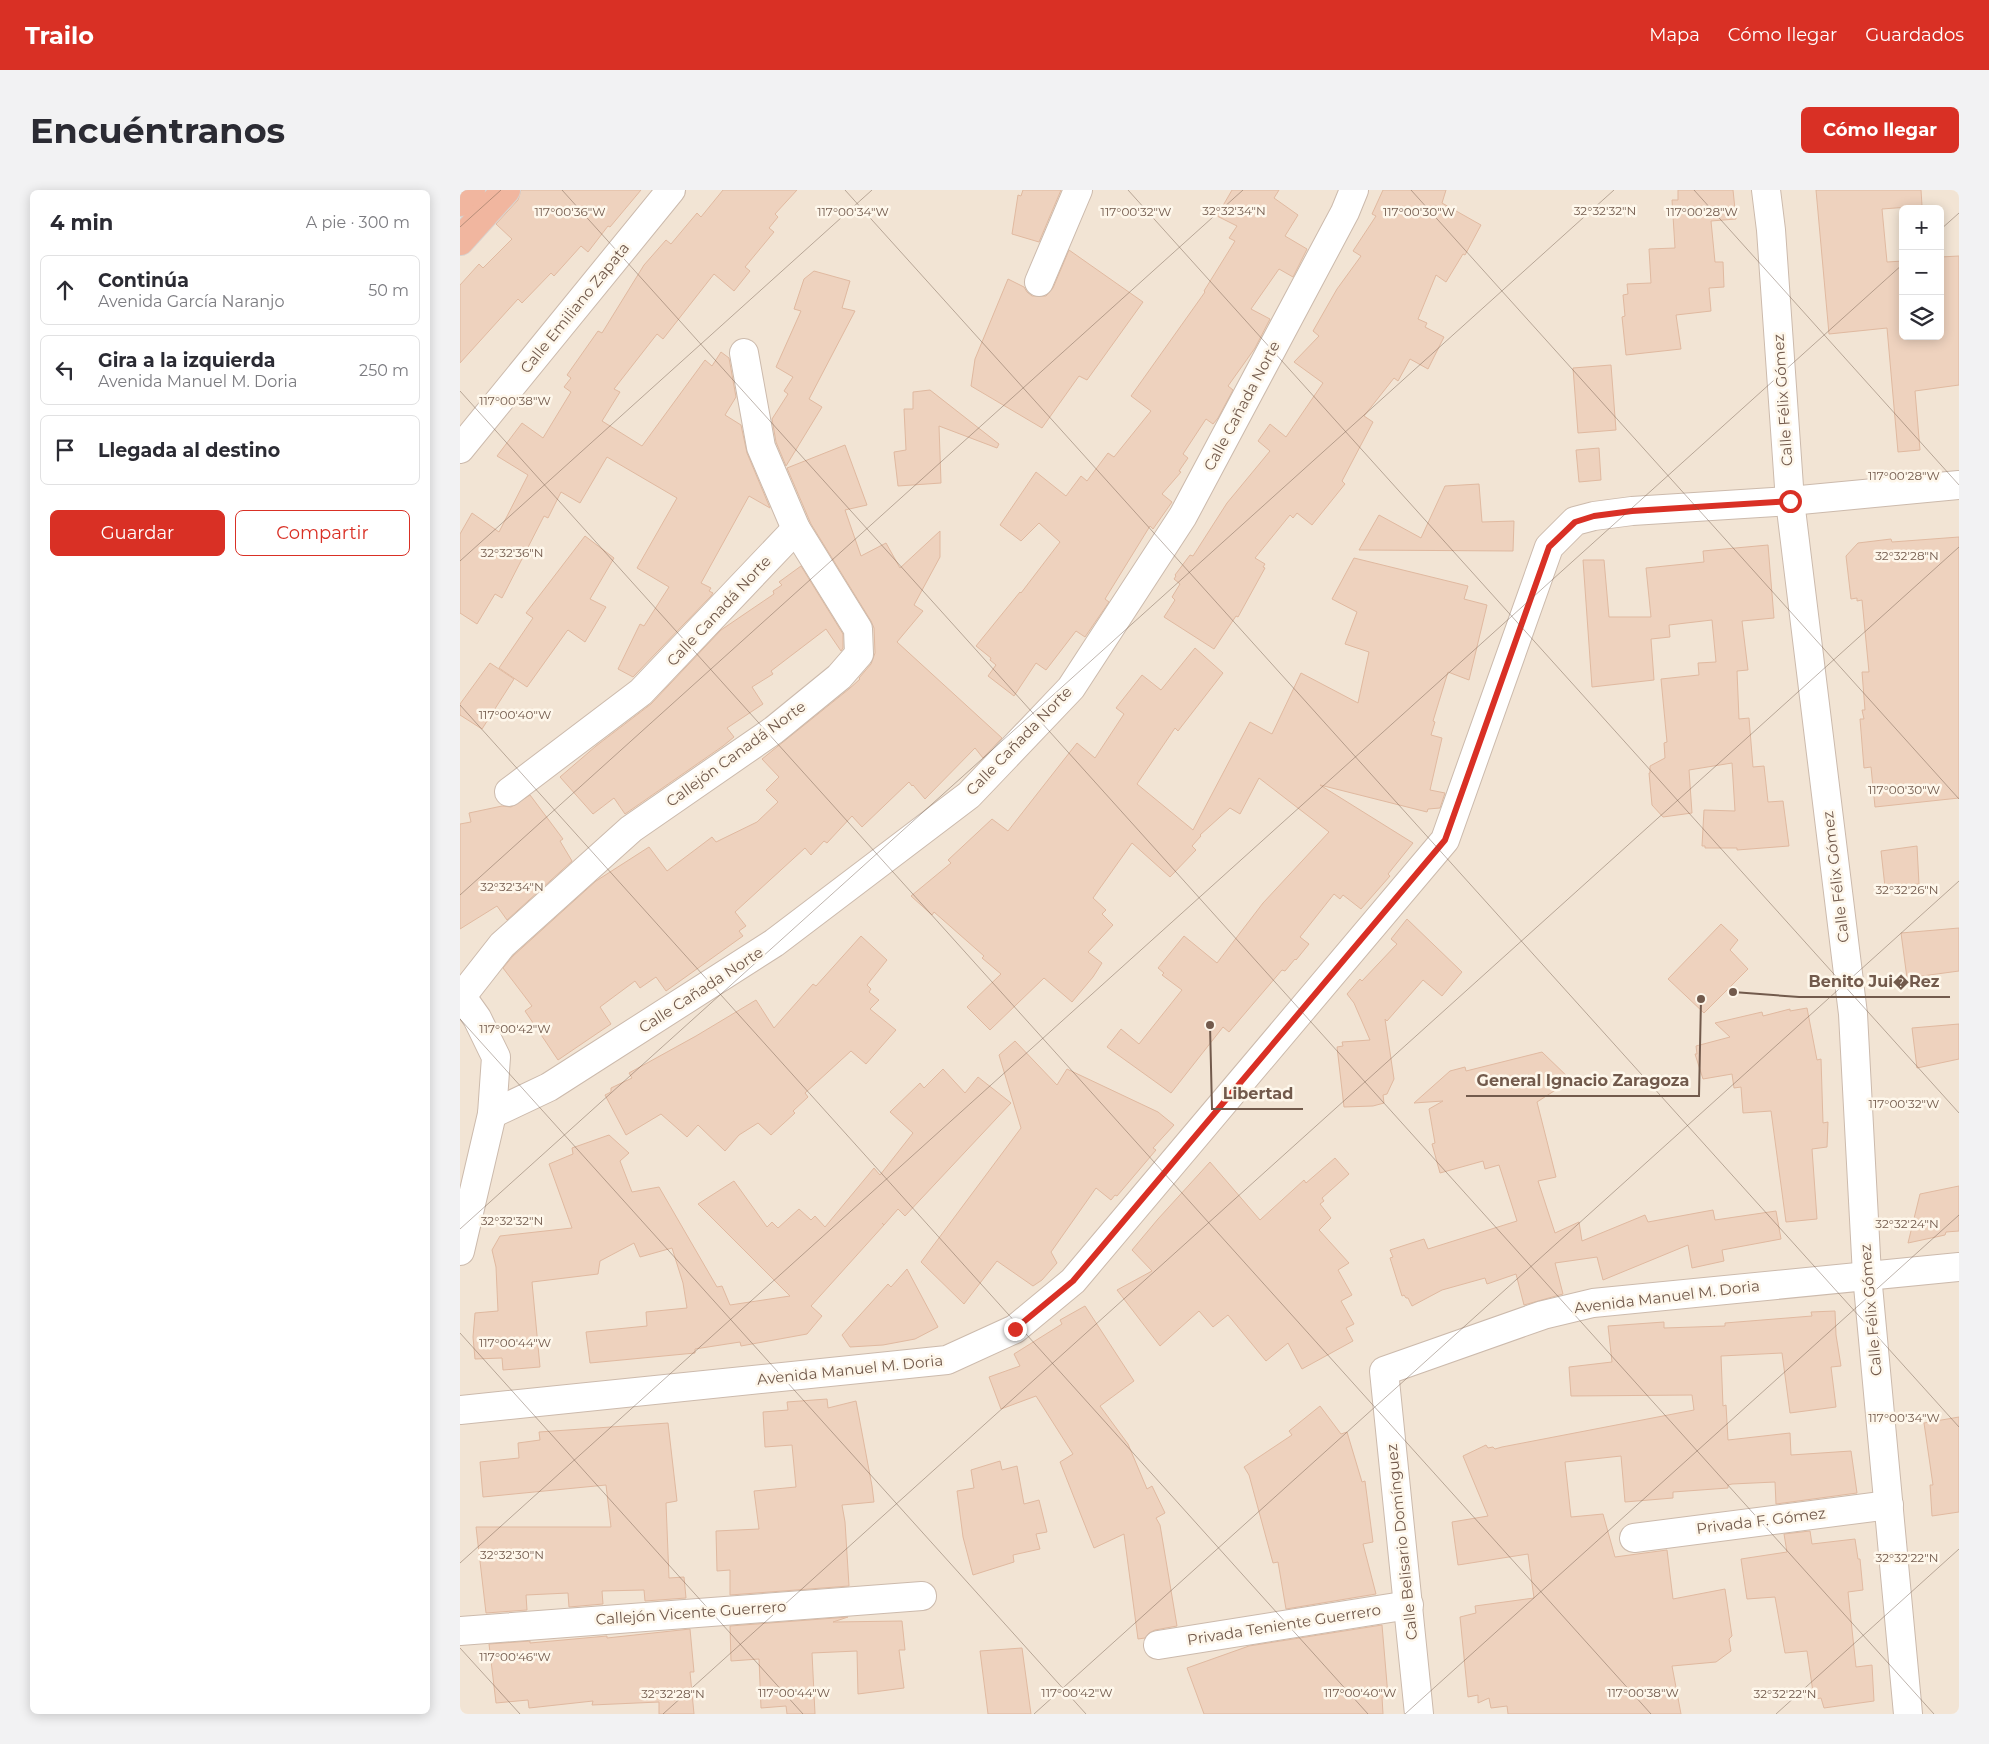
<!DOCTYPE html>
<html lang="es">
<meta charset="utf-8">
<style>
:root{--surface:#fff;--page:#f2f2f3;--text:#2b2b33;--muted:#7c7c81;--line:#e1e1e2;--accent:#d93025}
body{margin:0;font-family:Montserrat,sans-serif;background:var(--page);color:var(--text)}
.controls{position:absolute;right:15px;top:15px;display:grid;overflow:hidden;border-radius:8px;box-shadow:0 2px 12px #0003}
.controls button{width:45px;height:45px;display:grid;place-items:center;padding:0;border:0;border-bottom:1px solid var(--line);background:var(--surface);color:var(--text);font:25px sans-serif}
.stop{position:absolute;width:15px;height:15px;margin:-11px;border:4px solid #d93025;border-radius:50%;background:#fff}
.stop.end{background:#d93025;border-color:#fff;box-shadow:0 1px 5px #0008}
.list{margin:0;padding:0;list-style:none}
h2{display:flex;justify-content:space-between;align-items:center;height:65px;margin:0;padding:0 20px;font-size:21px}
h2 small{font-size:16px;font-weight:400;color:var(--muted)}
.list li{display:grid;grid-template-columns:32px 1fr auto;gap:15px;align-items:center;box-sizing:border-box;height:70px;margin:0 10px 10px;padding:0 10px;border:1px solid var(--line);border-radius:8px}
.list b{display:block;font-size:19px;white-space:nowrap}
.list p{margin:0;font-size:16px;white-space:nowrap;color:var(--muted)}
.list em{font-size:16px;font-style:normal;color:var(--muted)}
.actions{display:flex;gap:10px;padding:15px 20px}
.actions a{flex:1;padding:11px 0;border:1px solid var(--accent);border-radius:8px;text-align:center;font-size:18px;color:var(--accent)}
.actions .main{background:var(--accent);color:#fff}
.icon{flex:none;width:28px;height:28px;fill:none;stroke:currentColor;stroke-width:2;stroke-linecap:round;stroke-linejoin:round}
.map{position:relative;flex:none;width:1499px;height:1524px;overflow:hidden;border-radius:8px}
header{display:flex;align-items:center;gap:30px;box-sizing:border-box;height:70px;padding:0 25px;background:var(--accent);color:#fff}
header strong{font-size:24px}
nav{display:flex;gap:28px;margin-inline-start:auto;font-size:18px}
.intro{display:flex;align-items:center;justify-content:space-between;box-sizing:border-box;height:120px;padding:0 30px}
h1{margin:0;font-size:35px}
.button{padding:12px 22px;border-radius:8px;background:var(--accent);color:#fff;font-size:18px;font-weight:700}
main{display:flex;gap:30px;padding:0 30px}
aside{flex:1;background:var(--surface);border-radius:8px;box-shadow:0 2px 12px #0003}
.map>svg:first-child{display:block}
.residential{fill:#f2e4d4;fill-rule:evenodd}
.building{fill:#eed2be;stroke:#e0b9a0}
.lines{fill:none;stroke-linecap:round;stroke-linejoin:round}
.minor-casing{stroke:#ccbaac;stroke-width:30}
.highway-casing{stroke:#d8d1cd;stroke-width:30}
.minor{stroke:#fff;stroke-width:28}
.highway{stroke:#f1b69f;stroke-width:28}
.route{stroke:#d93025;stroke-width:6}
.ticks{fill:none;stroke:#725a4c;stroke-width:1;stroke-opacity:0.45}
.labels{text-anchor:middle;stroke-width:5;stroke-linejoin:round;paint-order:stroke}
.street-label{font-size:15px;fill:#725a4c;stroke:#fef7eb}
.ticks-label{font-size:12px;text-anchor:middle;fill:#725a4c;stroke:#fef7eb;stroke-width:5;stroke-linejoin:round;paint-order:stroke}
.leader{fill:none;stroke:#725a4c;stroke-width:2}
.callout-dot{fill:#725a4c;stroke:#fef7eb;stroke-width:2}
.callout-label{font-size:16px;text-anchor:middle;font-weight:bold;fill:#725a4c;stroke:#fef7eb;stroke-width:5;stroke-linejoin:round;paint-order:stroke}
</style>
<header>
<strong>Trailo</strong>
<nav><a>Mapa</a><a>Cómo llegar</a><a>Guardados</a></nav>
</header>
<div class="intro"><h1>Encuéntranos</h1><a class="button">Cómo llegar</a></div>
<main>
<aside>
<h2>4 min<small>A pie · 300 m</small></h2>
<ul class="list">
<li><svg class="icon" aria-label="ahead" viewBox="0 0 24 24"><path d="M12 20V5M6 11l6-6 6 6"/></svg><div><b>Continúa</b><p>Avenida García Naranjo</p></div><em>50 m</em></li>
<li><svg class="icon" aria-label="left" viewBox="0 0 24 24"><path d="M17 20v-9H6M10 6l-5 5 5 5"/></svg><div><b>Gira a la izquierda</b><p>Avenida Manuel M. Doria</p></div><em>250 m</em></li>
<li><svg class="icon" aria-label="arrive" viewBox="0 0 24 24"><path d="M6 21V4h12l-3 4 3 4H6"/></svg><div><b>Llegada al destino</b></div></li>
</ul>
<div class="actions"><a class="main">Guardar</a><a>Compartir</a></div>
</aside>
<div class="map">
<svg width="1499" height="1524" viewBox="0 0 1499 1524">
<rect width="100%" height="100%" fill="#fbf2e5"/>
<!-- residential -->
<path class="residential" d="M0,0h1499v1524h-1499zM1443,19h37v127h-37z"/>
<!-- building -->
<g class="building">
<path d="M61,0h120l-31,37 -2,-1 -20,26 -7,-6 -27,30 -3,-3 -29,30 -4,-4 -58,64v-78l19,-21 4,4 29,-29 -16,-15 22,-24z"/>
<path d="M263,0h74l-22,24 3,3 -9,11 5,4 -29,35 5,4 -16,20 -20,-17 -51,65 -6,-5 -43,55 6,3 -18,29 40,25 63,-86 7,6 9,-14 8,6 7,39 -11,18 16,10 6,28 23,55 -21,-12 -48,87 10,5 -2,3 4,2 -2,3 -78,81 -15,-8 22,-45 4,2 25,-39 -32,-19 40,-70 -70,-41 -27,46 -19,-11 -13,26 -4,-2 -42,82 -7,-4 -18,30 -17,-11v-79l12,-21 27,19 29,-57 -31,-19 25,-33 21,15 28,-46 -7,-5 7,-9 -4,-3 31,-44 4,2 42,-68 22,-25 5,4 26,-31 4,4z"/>
<path d="M563,0h38l-22,52 -27,-8 6,-39 3,1z"/>
<path d="M772,0h47l-5,8 24,17 -13,21 22,13 -14,28 -14,-8 -28,40 19,10 -15,29 -27,38 5,4 -15,28 -5,6 -7,-5 -23,35 5,4 -9,13 2,1 -19,22 10,8 -19,27 -3,-3 -45,73 4,3 -24,35 -9,-6 -30,39 -10,-7 -22,33 -26,-20 8,-11 -6,-5 1,-2 -15,-12 44,-54 1,1 39,-51 -21,-19 -18,18 -21,-16 36,-53 30,24 15,-20 6,5 21,-28 6,4 37,-46 -20,-15 74,-104 -1,-1 31,-50 -6,-3 8,-12 -20,-10z"/>
<path d="M923,0h63l-4,13 39,22 -16,30 -2,-1 -17,28 -10,-7 -18,44 9,4 -2,4 19,10 -16,32 -18,-10 -12,22 -4,-3 -30,38 9,6 -31,59 3,3 -33,41 -15,-12 -4,5 -3,-3 -35,43 10,6 -2,3 2,1 -27,49 -2,-1 -22,33 -50,-32 11,-17 -3,-3 8,-13 -6,-5 2,-3 -1,-1 15,-20 3,1 34,-53 43,-52 -12,-10 12,-17 16,13 37,-54 -29,-21 25,-26 -6,-5 24,-42 24,-33 -8,-5 23,-35 -4,-2z"/>
<path d="M1218,0h55l3,29 -25,2 4,41h8l1,25 -15,1 2,23 -35,4 5,34 -55,6 -4,-38 3,-1 -2,-21 5,-1 -1,-10 24,-1 -2,-34 26,-1 -3,-48h6z"/>
<path d="M1356,0h105l1,16 -40,3 5,53 16,-1v75h37v-79l19,-1v129l-44,6 5,59 -22,2 -11,-124 -58,6z"/>
<path d="M609,60l74,52 -56,78 -8,-4 -37,52 -71,-42 4,-27 33,-80 16,8 3,5 5,4h14l7,-8z"/>
<path d="M354,81l36,10 -8,27 13,3 -46,88 13,8 -36,59 -10,-24 -4,-23 16,-25 -4,-3 9,-14 -17,-10 25,-56 -7,-2 10,-30z"/>
<path d="M1151,175l5,65 -38,3 -5,-65z"/>
<path d="M470,200l69,54 -2,4 -58,-22 2,57 -43,3 -4,-34 12,-2 -2,-41h9v-17z"/>
<path d="M385,255l22,60 -22,5 16,46 25,-13 14,25 40,-37v26l-26,48 9,6 -26,31 105,96 -19,20 -8,-10 -50,51 -12,-14 -1,1 -3,-4 -47,45 -10,-11 -25,27 -3,-2 -13,14 -6,-7 -70,64 11,14 -7,5 4,5 -77,55 -10,-14 -16,11 -5,-7 -35,26 11,17 -53,36 -33,-49 7,-5 -29,-38 10,-12 83,-75 53,-34 18,24 45,-34 4,5 41,-20 21,-20 -12,-12 13,-13 -17,-18 87,-70 11,-10 -1,-1 12,-14 4,-11 -1,-25 -3,-7 -60,-97 -24,-56z"/>
<path d="M1139,258l2,32 -22,2 -3,-32z"/>
<path d="M1019,294l3,38 32,-1 -1,30 -154,-1 20,-35 42,23 24,-52z"/>
<path d="M125,346l29,22 -24,41 16,8 -21,35 -17,-12 -1,1 -40,56 -28,-19 34,-50 -7,-5z"/>
<path d="M1499,347v261l-84,9 -4,-40 -7,1 -4,-49h4l-2,-9h3l-3,-38h7l-7,-72 -5,1v-3l-6,1 -5,-43 12,-13 33,-4 1,3z"/>
<path d="M1308,355l6,73 -32,3 6,49 -11,1 2,48 10,-1 4,49 11,-1 4,36 15,-1 6,45 -52,4v-2h-32v-2h-3l2,-36 31,1 -3,-48 -43,7 3,43 -29,4 -11,-12 -3,-32h1v-7l15,-8 -1,-15 3,-1 -6,-63 38,-4 -1,-12 18,-1 -4,-42 -43,5 1,12 -19,2 3,41 -62,7 -9,-127h21l5,57h42l-5,-49 58,-6 -1,-11z"/>
<path d="M894,368l114,28 -4,13 23,6 -18,75 -21,-8 -15,49 2,1 -4,13 11,3 -12,52 15,3 -5,15 -12,1 -1,3 -107,-27 93,58 -25,31 2,2 -29,33 -18,-14 -3,4 -6,-5 -34,43 9,7 -13,16 -1,-1 -10,12 -3,-1 -53,62 -6,-5 -52,66 -64,-46 14,-18 18,15 43,-54 -20,-15 2,-2 -6,-5 26,-32 33,27 46,-60 66,-71 -70,-54 -19,36 -10,-6 -30,27 1,1 -9,10 4,4 -26,27 -38,-34 -39,55 13,12 -4,4 11,11 -25,27 14,11 -9,14 -21,25 -28,-24 -54,52 -23,-23 34,-33 -19,-16 2,-2 -50,-44 -2,3 -21,-19 40,-33 -3,-3 44,-41 16,12 69,-88 18,15 29,-44 -8,-6 26,-33 19,15 34,-42 28,25 -45,58 -3,-3 -38,56 56,46 57,-108 22,12 29,-61 57,30 11,-51 -24,-8 12,-32 -25,-13z"/>
<path d="M341,376l42,68v14l-2,3 -15,-22 -55,42 2,3 -21,13 11,17 -36,24 7,9 -11,9 -98,68 -11,-16 -21,16 -33,-37 36,-31 55,-42 70,-74 53,-36 -1,-3 9,-6 -3,-3z"/>
<path d="M30,473l24,16 -32,50 -22,-14v-11z"/>
<path d="M70,605l33,44 -3,2 12,20 -65,59 -10,-14 -37,23v-105l11,-2 -2,-9 33,-7 9,1z"/>
<path d="M1457,656l2,38 -34,3 -4,-36z"/>
<path d="M947,729l55,53 -20,24 -19,-16 -36,41 -2,-2 9,60 -7,15 -4,1 1,8 -11,3 -29,1 -7,-60 6,-1 -1,-4 28,-2 -16,-37 -7,-9 13,-15 2,2 35,-37 -6,-5z"/>
<path d="M1261,734l17,16 -8,10 18,19 -44,44 -36,-34z"/>
<path d="M1499,738v43l-52,7 -6,-45z"/>
<path d="M401,746l26,24 -20,25 4,4 -2,3 10,8 -9,9 26,21 -30,34 -15,-13 -46,42 3,4 -15,14 2,2 -24,22 -13,-12 -19,12 -14,16 -27,-26 -11,12 -26,-23 -35,21 -21,-40 6,-3v-4l21,-10 -3,-5 67,-37 60,-36 18,28 39,-44 3,2z"/>
<path d="M1347,818l10,52 4,-1 2,64 5,-1 -1,25 -15,2 5,70 -31,3 -15,-111 -28,2 -2,-26 -7,1 -2,-14 -29,5 -8,-25h2l-1,-8 34,-9 -15,-14 47,-11 1,4 27,-7v2z"/>
<path d="M1499,834v35l-42,9 -5,-40z"/>
<path d="M555,851l42,44 10,-16 91,43 16,13 -21,23 3,2 -39,46 -2,-1 -4,5 -15,-12 -45,64 6,11 -15,17 -9,6 -36,-25 -33,43 -43,-42 100,-134 -22,-73z"/>
<path d="M1082,862l29,28 -34,22 19,75 -18,4 17,52 24,-11 3,19 63,-26 3,7 65,-12 2,10 61,-9 5,28 -59,11 2,11 -32,7 -4,-23 -85,35 -6,-23 -42,6 8,31 -39,11 -8,-31 -29,10 -2,-6 -43,12 -30,16 -4,-8h-2l-2,-3 -2,1 -12,-38 3,-1 -3,-7 34,-11 4,10 89,-28 -18,-56 -14,4 -2,-8 -43,12 -8,-29 3,-1 -6,-34 14,-8 -29,2 36,-32 15,-4 1,4z"/>
<path d="M483,879l22,24 13,-16 33,26 -106,113 -7,-7 -14,16 -2,-2 2,2 -73,81 11,10 -15,18 -66,12 -1,-4 -45,7v4l-105,10 -4,-31 61,-6 -1,-14 41,-4 -4,-25 -11,-35 -32,9 -6,-14 -34,18 -2,13 -66,8 8,85 -37,3 -1,-12 -27,1 -2,-22 2,-24 23,-2 -2,-44 -4,-17 8,-14 72,-8 -23,-64 24,-10 -1,-6 37,-13 20,18 -9,8 12,31 27,-5 58,100 5,-1 8,19 60,-9 -92,-92 36,-23 33,46 5,-5 6,6 21,-19 12,11 4,-4 10,11 49,-59 6,7 33,-42 -23,-21 30,-29 4,5z"/>
<path d="M875,968l14,16 -27,24 2,3 -4,3 11,14 -12,12 30,33 -11,7 14,25 -11,6 13,23 -8,4 7,13 -51,28 -14,-26 -22,18 -38,-46 -15,12 -14,-16 -39,35 -43,-56 35,-19 -20,-21 26,-31 52,-57 50,58 44,-40 2,3z"/>
<path d="M1499,996v45l-13,1 -1,3 -37,8 12,-49z"/>
<path d="M447,1079l31,58 -23,12 -32,6 -33,2 -8,-12 46,-51 3,3z"/>
<path d="M625,1116l49,75 -34,25 28,38 19,45 5,-3 13,27 -9,5 4,7 17,101 -22,4 -6,3 -4,5 -7,1 -14,-105 -30,14 -34,-86 13,-8 -37,-58 -35,13 -12,-32 31,-11 -6,-12 48,-30 -2,-4z"/>
<path d="M1375,1121l1,24 5,31 -10,1 5,40 -46,6 -8,-60 -61,3 2,50 3,-1 2,35 62,-7 1,22 60,-4 6,42 -81,11 -1,-22 -43,2 -4,1v3l-55,4v6l-48,4 -4,-46 -56,6 6,55 32,-3 12,43 52,-7 6,49 52,-10 7,47 -3,3 2,12 -15,11 -44,4 9,48h-173l-1,-8 -16,2 -2,-10 -11,5v-8l-10,2 -8,-80 16,-4 -1,-7 59,-8 -6,-44 -70,11 -6,-43 36,-6 -25,-60 23,-11 2,3 5,-1 2,2 7,-2 192,-37 -2,-15 -121,1 -2,-29 43,-5 -4,-36 56,-4v6l61,-2v-3l87,-7 -1,-4z"/>
<path d="M367,1209l1,9 28,-7 16,85 2,16 -32,3 3,17 4,64 -119,9v-25l-13,1 -1,-40 43,-2 -5,-38 42,-4 -4,-42 -27,2 -2,-35 25,-2 -1,-8z"/>
<path d="M860,1216l21,28 6,-2 15,50 3,-1 8,61 -10,2 13,50 -90,15 -8,-47 -5,1 -24,-88 -5,-8 48,-32 -3,-4z"/>
<path d="M1499,1227v95l-27,4 -2,-31h3l-9,-62z"/>
<path d="M208,1233l9,78 -11,2 3,75 15,-1 2,21 -41,3 -1,-11 -42,1 1,13 -34,3 -1,-14 -42,2 1,15 -41,3 -10,-86h135l-5,-42 -123,12 -3,-35 39,-4 -1,-15 22,-3 -1,-8z"/>
<path d="M540,1271l2,9 15,-4 7,38 15,-4 8,32 -11,2 4,15 -27,6 1,7 -41,13 -10,-38 -6,-46 17,-3 -3,-18z"/>
<path d="M1350,1341l2,13 43,-5 3,20h2l3,31 -15,2 8,75 16,-2 2,36 -50,7 -3,-10 -7,1 -7,-48 -22,2 -10,-56 -28,2 -6,-40 46,-7 -3,-18z"/>
<path d="M388,1427l-15,5 69,-1 3,29h-6l5,38 -46,6 -1,-43 -45,2 3,61h-28l-1,-8 -25,2 -2,-49 -28,2 -1,-35z"/>
<path d="M922,1435l6,71 -6,1 1,17h-179l-17,-46 62,-22z"/>
<path d="M230,1439l4,43h-4l4,42h-35v-12l-67,3 1,-4 -64,7 -1,-8 -32,3 -7,-59 41,-3v2l77,-7v2z"/>
<path d="M562,1458l9,66h-43l-8,-63z"/>
</g>
<g class="lines">
<!-- minor casing -->
<g class="minor-casing">
<g id="minor">
<path d="M1306,0l5,40 19,271 63,513 14,261 41,439"/>
<path d="M579,92l39,-92"/>
<path d="M0,259l211,-259"/>
<path d="M49,602l132,-100 155,-163"/>
<path d="M0,804l17,24 19,39 -4,57 -32,137"/>
<path d="M2,806l40,-51 129,-116 143,-99 65,-53 20,-23 -1,-25 -62,-100 -35,-82 -17,-94"/>
<path d="M32,924l57,-27 225,-144 195,-148 102,-107 112,-172 162,-304 9,-22"/>
<path d="M0,1220l487,-50 68,-31 58,-48 372,-441 104,-293 26,-26 19,-5 38,-5 158,-10 169,-16"/>
<path d="M1174,1348l255,-33"/>
<path d="M0,1441l462,-35"/>
<path d="M698,1455l251,-40"/>
<path d="M959,1524l-35,-343 159,-56 50,-12 366,-36"/>
</g>
</g>
<!-- highway casing -->
<g class="highway-casing">
<g id="highway">
<path d="M0,12l11,-12"/>
<path d="M0,51l46,-51"/>
</g>
</g>
<!-- minor -->
<use href="#minor" class="minor"/>
<!-- highway -->
<use href="#highway" class="highway"/>
</g>
<g class="lines">
<!-- route -->
<path class="route" d="M555,1139l58,-48 372,-441 104,-293 26,-25 19,-6 38,-5 158,-10"/>
</g>
<!-- ticks -->
<path class="ticks" d="M102,0l1372,1524M385,0l1114,1237M668,0l831,923M951,0l548,609M1234,0l265,295M0,37l41,-37M1480,40l19,-17M0,201l1191,1323M0,371l412,-371M0,515l908,1009M0,705l783,-705M0,829l626,695M0,1039l1154,-1039M0,1143l343,381M0,1373l1443,-1299M0,1458l60,66M203,1524l1296,-1167M574,1524l925,-833M945,1524l554,-499M1316,1524l183,-165"/>
<g class="labels">
<!-- street labels -->
<g class="street-label">
<text transform="translate(115 118) rotate(-51)" y="5">Calle Emiliano Zapata</text>
<text transform="translate(1323 210) rotate(-94)" y="5">Calle Félix Gómez</text>
<text transform="translate(782 216) rotate(-62)" y="5">Calle Cañada Norte</text>
<text transform="translate(259 421) rotate(-47)" y="5">Calle Canadá Norte</text>
<text transform="translate(559 551) rotate(-46)" y="5">Calle Cañada Norte</text>
<text transform="translate(276 564) rotate(-36)" y="5">Callejón Canadá Norte</text>
<text transform="translate(1376 687) rotate(-97)" y="5">Calle Félix Gómez</text>
<text transform="translate(241 800) rotate(-33)" y="5">Calle Cañada Norte</text>
<text transform="translate(1207 1107) rotate(-7)" y="5">Avenida Manuel M. Doria</text>
<text transform="translate(1411 1120) rotate(-95)" y="5">Calle Félix Gómez</text>
<text transform="translate(390 1180) rotate(-6)" y="5">Avenida Manuel M. Doria</text>
<text transform="translate(1301 1331) rotate(-7)" y="5">Privada F. Gómez</text>
<text transform="translate(942 1352) rotate(-96)" y="5">Calle Belisario Domínguez</text>
<text transform="translate(231 1423) rotate(-4)" y="5">Callejón Vicente Guerrero</text>
<text transform="translate(824 1435) rotate(-9)" y="5">Privada Teniente Guerrero</text>
</g>
</g>
<g class="ticks-label">
<text x="774" y="25">32°32'34"N</text>
<text x="1145" y="25">32°32'32"N</text>
<text x="110" y="26">117°00'36"W</text>
<text x="676" y="26">117°00'32"W</text>
<text x="959" y="26">117°00'30"W</text>
<text x="1242" y="26">117°00'28"W</text>
<text x="393" y="26">117°00'34"W</text>
<text x="55" y="215">117°00'38"W</text>
<text x="1444" y="290">117°00'28"W</text>
<text x="52" y="367">32°32'36"N</text>
<text x="1447" y="370">32°32'28"N</text>
<text x="55" y="529">117°00'40"W</text>
<text x="1444" y="604">117°00'30"W</text>
<text x="52" y="701">32°32'34"N</text>
<text x="1447" y="704">32°32'26"N</text>
<text x="55" y="843">117°00'42"W</text>
<text x="1444" y="918">117°00'32"W</text>
<text x="52" y="1035">32°32'32"N</text>
<text x="1447" y="1038">32°32'24"N</text>
<text x="55" y="1157">117°00'44"W</text>
<text x="1444" y="1232">117°00'34"W</text>
<text x="52" y="1369">32°32'30"N</text>
<text x="1447" y="1372">32°32'22"N</text>
<text x="55" y="1471">117°00'46"W</text>
<text x="334" y="1507">117°00'44"W</text>
<text x="617" y="1507">117°00'42"W</text>
<text x="900" y="1507">117°00'40"W</text>
<text x="1183" y="1507">117°00'38"W</text>
<text x="213" y="1508">32°32'28"N</text>
<text x="1325" y="1508">32°32'22"N</text>
</g>
<!-- callouts -->
<path class="leader" d="M1273 802L1339 807H1490M1241 809L1239 906H1006M750 835L752 919H843"/>
<g class="callout-dot">
<circle cx="1273" cy="802" r="5"/>
<circle cx="1241" cy="809" r="5"/>
<circle cx="750" cy="835" r="5"/>
</g>
<g class="callout-label">
<text x="1414" y="797">Benito Jui�Rez</text>
<text x="1123" y="896">General Ignacio Zaragoza</text>
<text x="798" y="909">Libertad</text>
</g>
</svg>
<div class="controls">
<button>+</button>
<button>−</button>
<button><svg class="icon" aria-label="layers" viewBox="0 0 24 24"><path d="M12 4l9 5-9 5-9-5zM3 14l9 5 9-5"/></svg></button>
</div>
<div class="stop" style="left:1330px;top:311px"></div>
<div class="stop end" style="left:555px;top:1139px"></div>
</div>
</main>
